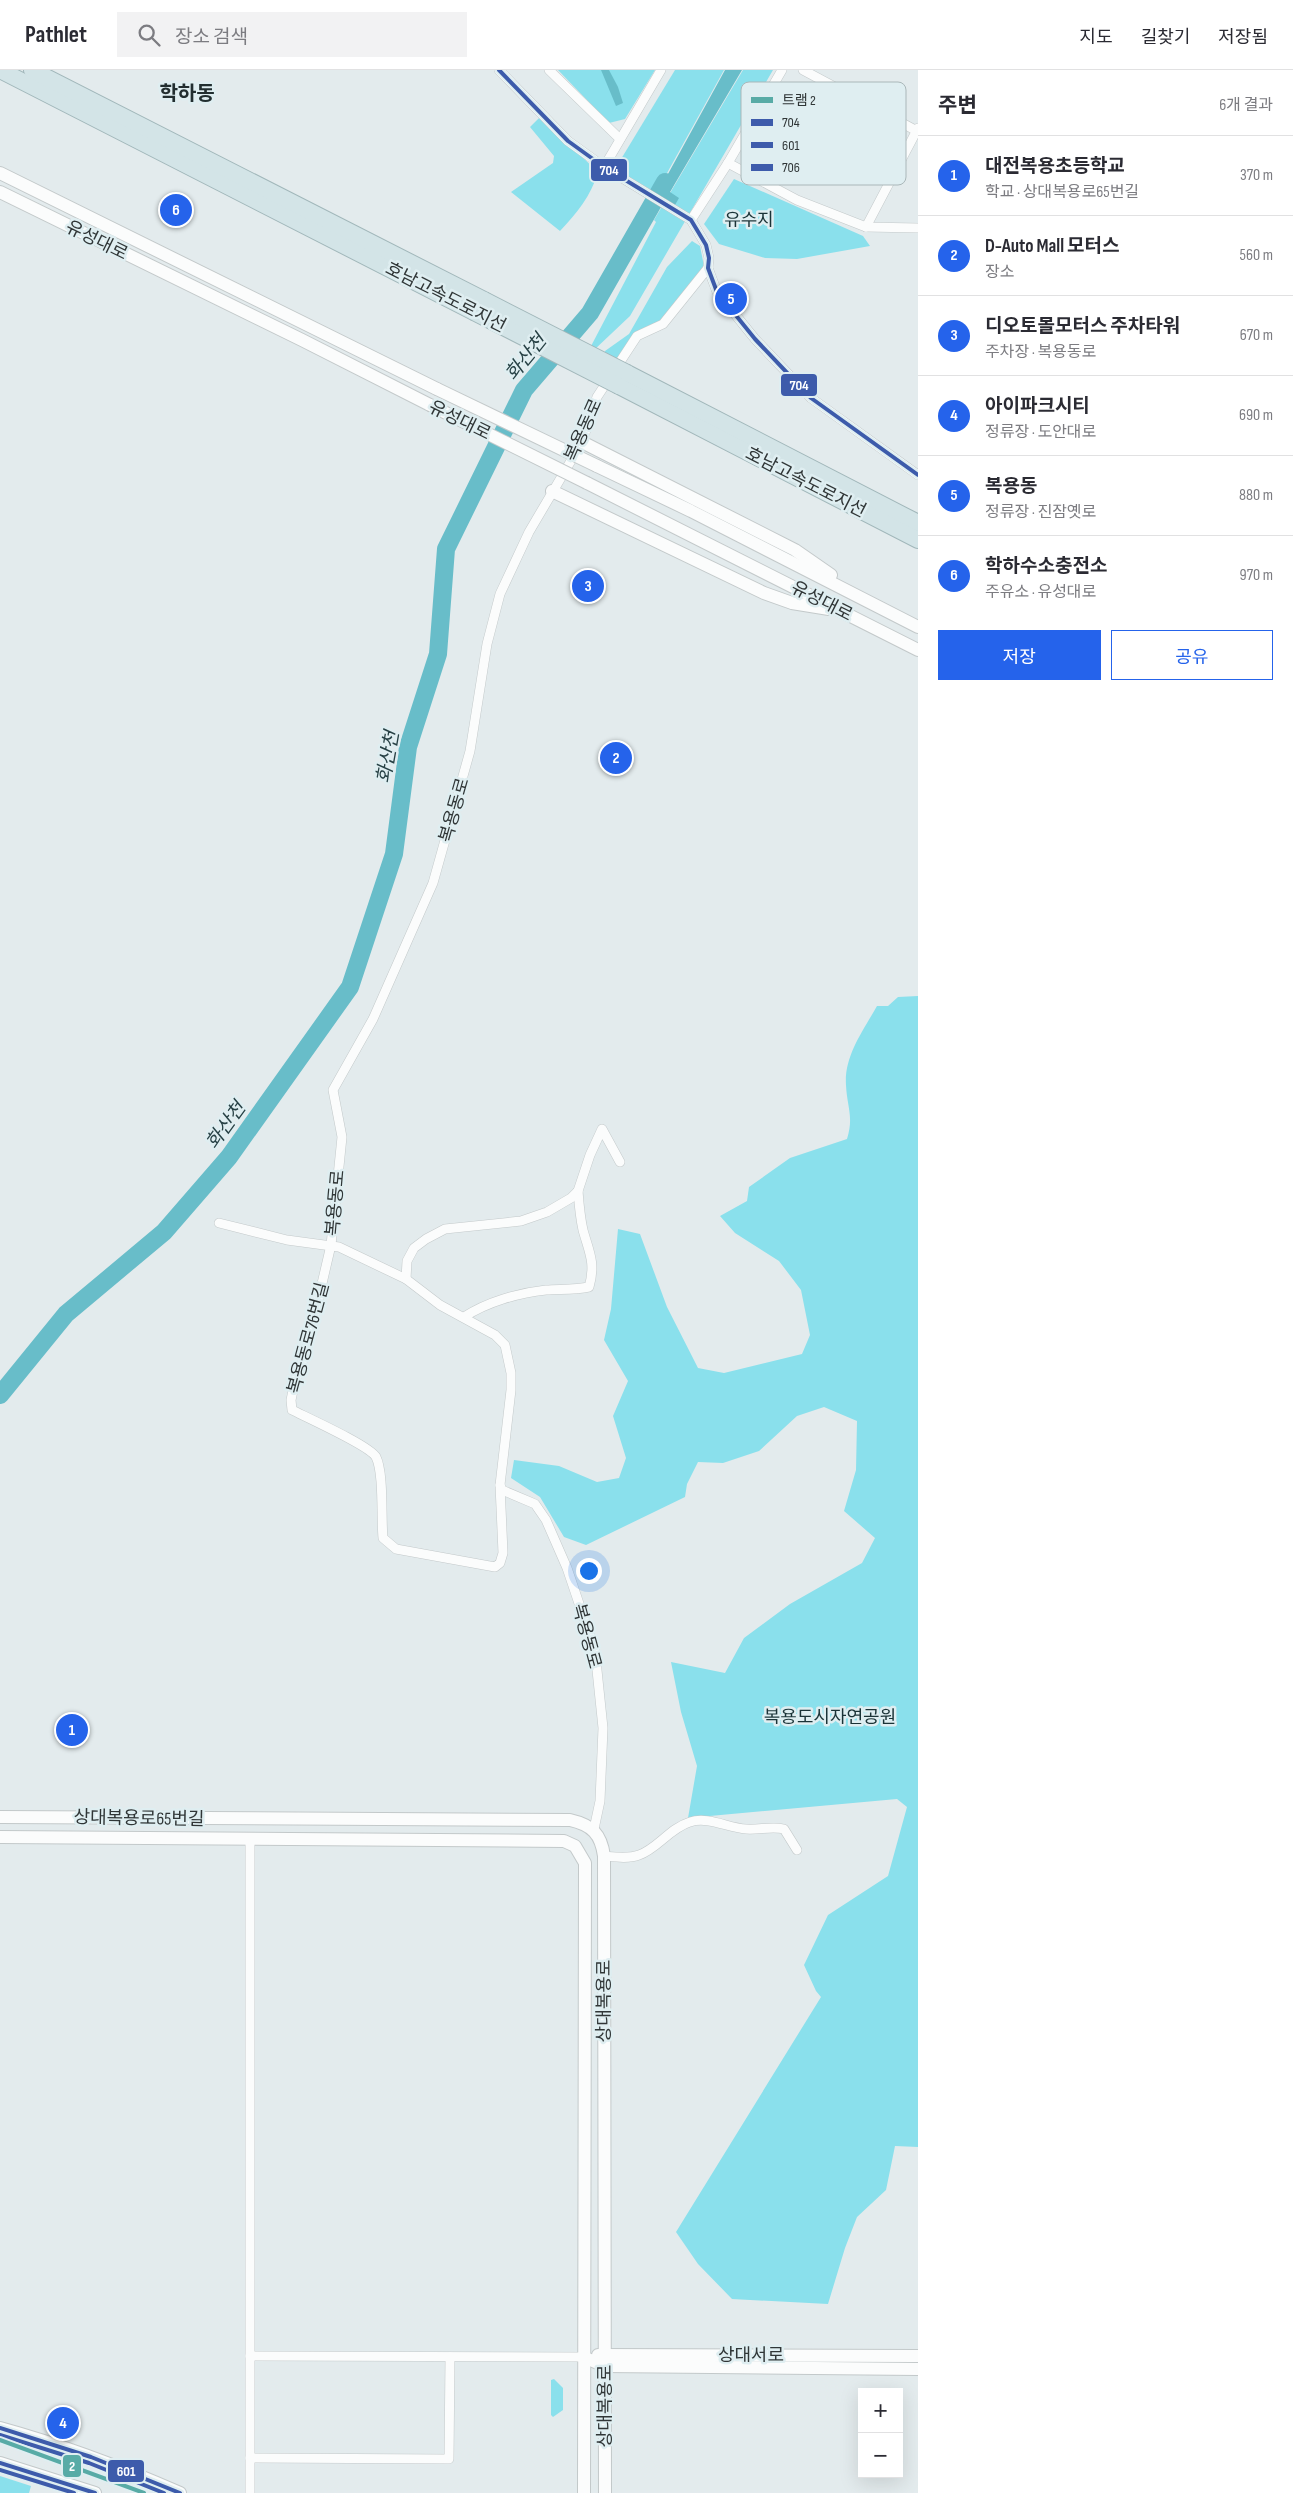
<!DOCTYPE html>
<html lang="ko">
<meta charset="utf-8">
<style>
:root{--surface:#fff;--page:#f2f2f3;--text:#2b2b33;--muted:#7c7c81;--line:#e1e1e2;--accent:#2563eb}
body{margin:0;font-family:"Sofia Sans Condensed","Noto Sans KR",sans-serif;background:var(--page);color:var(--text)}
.controls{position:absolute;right:15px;bottom:15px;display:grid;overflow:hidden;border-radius:0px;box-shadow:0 5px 20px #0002}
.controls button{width:45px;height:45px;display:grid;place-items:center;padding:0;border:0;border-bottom:1px solid var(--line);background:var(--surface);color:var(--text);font:25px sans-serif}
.you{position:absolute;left:588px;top:1500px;width:18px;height:18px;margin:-12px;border:4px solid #fff;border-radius:50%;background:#1a73e8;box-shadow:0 0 0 8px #1a73e833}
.badge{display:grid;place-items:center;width:32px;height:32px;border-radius:50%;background:var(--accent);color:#fff;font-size:16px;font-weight:700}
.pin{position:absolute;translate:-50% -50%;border:2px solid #fff;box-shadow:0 1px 5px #0006}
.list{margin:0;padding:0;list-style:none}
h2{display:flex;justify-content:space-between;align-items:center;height:65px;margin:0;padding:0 20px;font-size:21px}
h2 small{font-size:16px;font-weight:400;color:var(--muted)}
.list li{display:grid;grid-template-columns:32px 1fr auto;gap:15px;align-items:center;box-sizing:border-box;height:80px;padding:0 20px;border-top:1px solid var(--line)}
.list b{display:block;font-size:19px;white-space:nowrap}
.list p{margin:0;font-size:16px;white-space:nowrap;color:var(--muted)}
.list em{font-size:16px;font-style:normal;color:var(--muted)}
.actions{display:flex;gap:10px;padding:15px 20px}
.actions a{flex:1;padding:11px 0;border:1px solid var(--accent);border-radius:0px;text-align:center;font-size:18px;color:var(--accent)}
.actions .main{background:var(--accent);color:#fff}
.icon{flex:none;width:28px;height:28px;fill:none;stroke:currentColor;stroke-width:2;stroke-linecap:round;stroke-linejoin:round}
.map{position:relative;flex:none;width:918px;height:2423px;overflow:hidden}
header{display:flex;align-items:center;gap:30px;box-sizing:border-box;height:70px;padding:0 25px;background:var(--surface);border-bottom:1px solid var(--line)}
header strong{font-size:24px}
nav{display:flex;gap:28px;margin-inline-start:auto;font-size:18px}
.search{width:350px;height:45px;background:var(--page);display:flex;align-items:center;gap:12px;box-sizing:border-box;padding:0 18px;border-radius:0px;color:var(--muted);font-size:19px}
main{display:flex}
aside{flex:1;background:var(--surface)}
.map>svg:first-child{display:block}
.green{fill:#8ae0ec}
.water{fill:#68bdc9}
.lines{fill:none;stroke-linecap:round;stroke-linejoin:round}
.river{stroke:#68bdc9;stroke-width:18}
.street-casing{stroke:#c3c9ca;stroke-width:10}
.secondary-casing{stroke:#c3c9ca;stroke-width:14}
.highway-casing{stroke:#a1b7ba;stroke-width:18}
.street{stroke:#fbfcfc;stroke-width:9}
.secondary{stroke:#fbfcfc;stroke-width:12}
.highway{stroke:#d3e4e7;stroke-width:16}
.secondary-bridge-casing{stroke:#c3c9ca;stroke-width:14;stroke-linecap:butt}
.highway-bridge-casing{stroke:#a1b7ba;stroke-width:18;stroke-linecap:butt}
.secondary-bridge{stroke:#fbfcfc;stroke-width:12}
.highway-bridge{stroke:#d3e4e7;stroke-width:16}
.bus-1-casing{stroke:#dfeef1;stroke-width:8}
.bus-2-casing{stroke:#dfeef1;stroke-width:8}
.bus-3-casing{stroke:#dfeef1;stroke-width:8}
.bus-1{stroke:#3d5bab;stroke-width:4}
.bus-2{stroke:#3d5bab;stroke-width:4}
.bus-3{stroke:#3d5bab;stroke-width:4}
.tram-1-casing{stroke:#dfeef1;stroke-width:8}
.tram-1{stroke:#58aba6;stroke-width:4}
.labels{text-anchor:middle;stroke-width:5;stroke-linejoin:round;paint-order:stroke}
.park-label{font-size:18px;fill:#1a3337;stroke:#dfeef1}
.street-label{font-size:18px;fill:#303637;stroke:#dfeef1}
.water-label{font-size:19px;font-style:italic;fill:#274145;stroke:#dfeef1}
.quarter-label{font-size:20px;font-weight:bold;fill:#222e30;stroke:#dfeef1}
.key{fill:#dfeef1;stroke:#aab7b9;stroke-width:1}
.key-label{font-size:14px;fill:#303637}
.line-badge{stroke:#dfeef1;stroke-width:2}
.badge-label{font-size:14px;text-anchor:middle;font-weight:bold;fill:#fff}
</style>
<header>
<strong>Pathlet</strong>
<div class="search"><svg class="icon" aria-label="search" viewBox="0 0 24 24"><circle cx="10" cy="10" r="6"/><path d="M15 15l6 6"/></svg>장소 검색</div>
<nav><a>지도</a><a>길찾기</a><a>저장됨</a></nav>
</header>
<main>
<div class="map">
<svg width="918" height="2423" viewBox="0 0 918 2423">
<rect width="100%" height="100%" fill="#e3ebed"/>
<!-- green -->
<g class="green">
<path d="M558,0h97l-30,49 -16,4z"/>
<path d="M675,0h49l-68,123 -41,-24z"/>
<path d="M743,0h30l-143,246 -37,35 -3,-3 66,-126 -2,-2z"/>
<path d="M540,47l58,55c-7,24 -21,41 -38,59l-49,-39 42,-29 1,-7 -24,-29z"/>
<path d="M734,109l129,57 7,10 -73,13 -32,-1 -46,-14 -15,-20z"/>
<path d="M692,171l8,5 4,20 -44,55 -23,11 -22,29 -12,-6 2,-4 24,-17 38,-67z"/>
<path d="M918,926v1151l-23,-1 -9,44 -29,27 -12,31 -17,56 -96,-5 -34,-35 -22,-32 145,-235 -5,-6 -12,-26 24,-50 60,-39 19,-69 -10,-8 -209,19 9,-52 -16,-54 -10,-50 54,11 19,-35 46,-34 72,-41 13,-25 -31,-27 12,-41 1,-49 -33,-14 -27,9 -38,35 -36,12 -25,-1 -11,22 -2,13 -99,48 -22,-8 -24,-40 -29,-19 3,-18 45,6 38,16 22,-4 7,-20 -13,-42 15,-35 -24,-41 7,-31 7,-80 22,5 27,73 31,61 26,5 78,-19 8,-19 -9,-45 -22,-29 -44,-28 -15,-17 27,-15 2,-14 41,-29 57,-19c7,-22 0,-32 -1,-54 -2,-29 17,-54 31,-79h11l10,-9z"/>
<path d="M554,2309l9,9v22l-10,7 -2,-2v-35z"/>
<path d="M0,2406l31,10 -2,7h-29z"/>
</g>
<!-- water -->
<g class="water">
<path d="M601,0h8l9,17 5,16 -7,3z"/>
<path d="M725,0h17l-72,122 9,6 -4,7 -18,-11z"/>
</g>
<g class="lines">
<!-- river -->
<path class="river" d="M0,1325l66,-81 98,-82 65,-75 121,-170 44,-133 14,-107 30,-93 8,-105 78,-159 66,-77 75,-131"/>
<!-- street casing -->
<g class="street-casing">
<g id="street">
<path d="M499,0l69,71 36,26 87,53 15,25 3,13 -1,10 9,24 38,47 56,59 107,77"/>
<path d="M549,0l71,69"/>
<path d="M803,0l114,61"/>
<path d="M757,42l133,69"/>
<path d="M728,93l69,37 69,27 52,1"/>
<path d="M604,97l57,-97"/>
<path d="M691,150l37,-57 54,-93"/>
<path d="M866,157l52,-99"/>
<path d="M219,1153l68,17 52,7 67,32 34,26 55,30 10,10 6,28v17l-11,95 2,5 33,14 11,16 21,48 28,83 8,77 -3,73 -6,28"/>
<path d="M406,1209l1,-18 7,-13 12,-9 19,-10 76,-8 26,-9 24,-14 7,-7 12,-36 12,-26 18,33"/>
<path d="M464,1247c23,-15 54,-24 82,-27 14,-1 29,0 43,-3 7,-24 0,-35 -6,-57 -3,-13 -4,-26 -5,-39"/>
<path d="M500,1415l3,68 -3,10 -5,4 -99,-18 -13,-11c-2,-20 1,-65 -7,-81 -6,-11 -68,-39 -84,-47l-1,-10 4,-19 11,-29 25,-107 11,-108 -9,-47 40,-71 60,-136 37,-132 17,-107 13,-50 29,-62 53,-90 15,-45 40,-61 26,-12 45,-56"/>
<path d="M250,1769v654"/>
<path d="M604,1786c11,1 24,3 35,-1 18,-6 31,-27 51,-33 18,-6 38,6 56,7 13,1 26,-3 38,0l13,21"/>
<path d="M250,2286l333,1"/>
<path d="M250,2388l199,1 1,-102"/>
</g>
</g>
<!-- secondary casing -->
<g class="secondary-casing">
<g id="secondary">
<path d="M0,103l437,216"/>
<path d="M0,122l302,148 128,65"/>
<path d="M582,372l213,108 36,25"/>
<path d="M597,396l94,45 227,116"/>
<path d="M587,413l331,167"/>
<path d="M552,421l212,102 28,10 37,6"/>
<path d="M0,1747l570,3c22,5 31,14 34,36l1,637"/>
<path d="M0,1767l564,4 11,5 10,17 -1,630"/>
<path d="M598,2285l320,1"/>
<path d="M583,2287l22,9 313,3"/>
<path d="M0,2358c62,17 121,39 180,65"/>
<path d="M0,2393l95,30"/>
</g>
</g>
<!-- highway casing -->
<g class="highway-casing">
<g id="highway">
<path d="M0,0l474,242"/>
<path d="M32,0l452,230"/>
<path d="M627,303l291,150"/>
<path d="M619,316l299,154"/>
</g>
</g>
<!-- street -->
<use href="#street" class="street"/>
<!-- secondary -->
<use href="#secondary" class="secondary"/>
<!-- highway -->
<use href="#highway" class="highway"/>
<!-- secondary-bridge casing -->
<g class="secondary-bridge-casing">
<g id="secondary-bridge">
<path d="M437,319l160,77"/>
<path d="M430,335l157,78"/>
</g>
</g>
<!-- highway-bridge casing -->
<g class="highway-bridge-casing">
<g id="highway-bridge">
<path d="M484,230l143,73"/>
<path d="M474,242l145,74"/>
</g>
</g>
<!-- secondary-bridge -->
<use href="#secondary-bridge" class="secondary-bridge"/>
<!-- highway-bridge -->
<use href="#highway-bridge" class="highway-bridge"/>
<!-- bus-1 casing -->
<g class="bus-1-casing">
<path id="bus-1" d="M499,0l69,71 36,26 87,53 15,25 3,13 -1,10 9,24 38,47 56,59 107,77"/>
</g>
<!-- bus-2 casing -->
<g class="bus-2-casing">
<g id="bus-2">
<path d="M0,2358l91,29 89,36"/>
<path d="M0,2393l95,30"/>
</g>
</g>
<!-- bus-3 casing -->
<g class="bus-3-casing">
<g id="bus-3">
<path d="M0,2365l89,28 75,30"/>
<path d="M0,2400l74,23"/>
</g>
</g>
<!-- bus-1 -->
<use href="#bus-1" class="bus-1"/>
<!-- bus-2 -->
<use href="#bus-2" class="bus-2"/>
<!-- bus-3 -->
<use href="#bus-3" class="bus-3"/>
<!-- tram-1 casing -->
<g class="tram-1-casing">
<path id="tram-1" d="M0,2370l144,53"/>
</g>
<!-- tram-1 -->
<use href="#tram-1" class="tram-1"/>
</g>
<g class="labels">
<!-- park labels -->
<g class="park-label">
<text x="749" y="156">유수지</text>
<text x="830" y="1653">복용도시자연공원</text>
</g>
<!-- street labels -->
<g class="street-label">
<text transform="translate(97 170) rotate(26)" y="6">유성대로</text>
<text transform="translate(446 227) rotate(27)" y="6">호남고속도로지선</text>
<text transform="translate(460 350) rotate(26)" y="6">유성대로</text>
<text transform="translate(583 360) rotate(-66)" y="6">복용동로</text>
<text transform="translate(806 412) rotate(27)" y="6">호남고속도로지선</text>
<text transform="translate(822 531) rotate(27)" y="6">유성대로</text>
<text transform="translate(454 740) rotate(-74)" y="6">복용동로</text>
<text transform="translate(335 1133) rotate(-85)" y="6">복용동로</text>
<text transform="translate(308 1268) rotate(-75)" y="6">복용동로76번길</text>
<text transform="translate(587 1566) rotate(75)" y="6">복용동로</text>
<text transform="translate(139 1748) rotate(1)" y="6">상대복용로65번길</text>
<text transform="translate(604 1931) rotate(-90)" y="6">상대복용로</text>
<text x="751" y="2291">상대서로</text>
<text transform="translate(605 2336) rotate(-90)" y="6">상대복용로</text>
</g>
<!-- water labels -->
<g class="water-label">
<text transform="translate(525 287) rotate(-51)" y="7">화산천</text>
<text transform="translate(387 687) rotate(-80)" y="7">화산천</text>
<text transform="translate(225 1055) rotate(-54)" y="7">화산천</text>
</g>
<!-- quarter labels -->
<g class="quarter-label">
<text x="187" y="30">학하동</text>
</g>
</g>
<!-- legend -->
<rect x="741" y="12" width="165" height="103" rx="8" class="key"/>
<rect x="751" y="27" width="22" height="6" fill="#58aba6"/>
<rect x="751" y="49" width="22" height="7" fill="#3d5bab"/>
<rect x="751" y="72" width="22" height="6" fill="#3d5bab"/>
<rect x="751" y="94" width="22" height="7" fill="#3d5bab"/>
<g class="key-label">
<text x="782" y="35">트램 2</text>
<text x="782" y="57">704</text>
<text x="782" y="80">601</text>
<text x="782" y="102">706</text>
</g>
<g class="line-badge">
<rect x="590" y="88" width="38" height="24" rx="5" fill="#3d5bab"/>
<rect x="780" y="303" width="38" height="24" rx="5" fill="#3d5bab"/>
<rect x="62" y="2384" width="20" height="24" rx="5" fill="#58aba6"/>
<rect x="107" y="2389" width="38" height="24" rx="5" fill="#3d5bab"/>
</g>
<g class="badge-label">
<text x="609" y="105">704</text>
<text x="799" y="320">704</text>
<text x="72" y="2401">2</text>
<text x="126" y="2406">601</text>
</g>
</svg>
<div class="controls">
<button>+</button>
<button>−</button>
</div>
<div class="you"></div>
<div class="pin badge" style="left:72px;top:1660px">1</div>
<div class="pin badge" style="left:616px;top:688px">2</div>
<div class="pin badge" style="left:588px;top:516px">3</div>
<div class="pin badge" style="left:63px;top:2353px">4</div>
<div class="pin badge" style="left:731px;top:229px">5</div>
<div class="pin badge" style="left:176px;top:140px">6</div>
</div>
<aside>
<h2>주변<small>6개 결과</small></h2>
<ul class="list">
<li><span class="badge">1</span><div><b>대전복용초등학교</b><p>학교 · 상대복용로65번길</p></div><em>370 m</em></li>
<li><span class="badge">2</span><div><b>D-Auto Mall 모터스</b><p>장소</p></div><em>560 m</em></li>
<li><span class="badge">3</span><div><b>디오토몰모터스 주차타워</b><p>주차장 · 복용동로</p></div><em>670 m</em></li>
<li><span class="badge">4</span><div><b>아이파크시티</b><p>정류장 · 도안대로</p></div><em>690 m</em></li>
<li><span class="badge">5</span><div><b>복용동</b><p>정류장 · 진잠옛로</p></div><em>880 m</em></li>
<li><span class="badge">6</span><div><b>학하수소충전소</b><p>주유소 · 유성대로</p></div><em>970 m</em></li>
</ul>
<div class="actions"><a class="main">저장</a><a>공유</a></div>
</aside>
</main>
